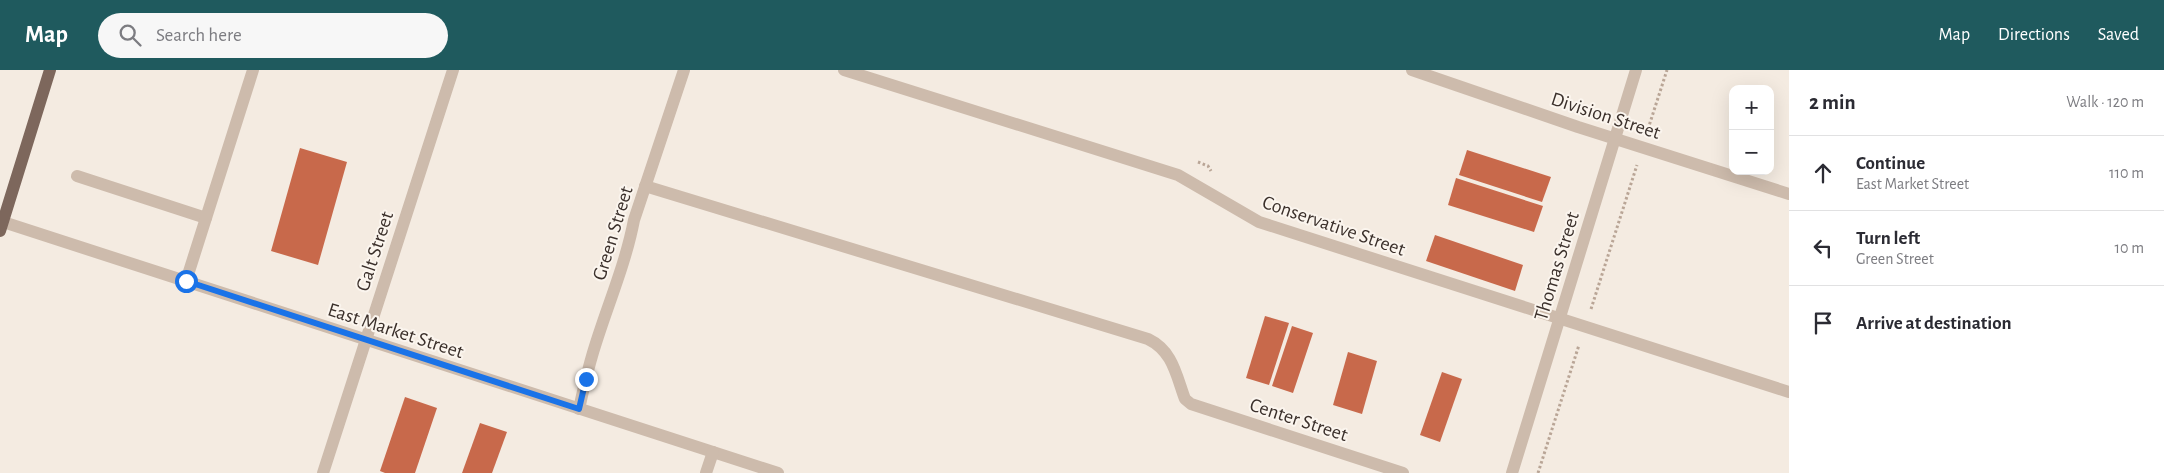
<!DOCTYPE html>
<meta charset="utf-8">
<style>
:root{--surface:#fff;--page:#f7f7f7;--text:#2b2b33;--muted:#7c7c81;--line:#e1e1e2;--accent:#1f5a5e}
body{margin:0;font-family:"Alegreya Sans",sans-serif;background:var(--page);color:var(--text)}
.controls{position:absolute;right:15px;top:15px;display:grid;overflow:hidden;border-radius:10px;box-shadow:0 5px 20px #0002}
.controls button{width:45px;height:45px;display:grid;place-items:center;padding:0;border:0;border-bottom:1px solid var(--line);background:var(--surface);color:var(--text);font:25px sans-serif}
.stop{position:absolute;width:15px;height:15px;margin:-11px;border:4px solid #1a73e8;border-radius:50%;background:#fff}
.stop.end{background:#1a73e8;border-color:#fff;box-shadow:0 1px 5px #0008}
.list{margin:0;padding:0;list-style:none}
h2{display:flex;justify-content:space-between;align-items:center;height:65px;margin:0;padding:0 20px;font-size:21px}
h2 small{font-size:16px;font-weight:400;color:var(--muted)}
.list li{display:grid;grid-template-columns:32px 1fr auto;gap:15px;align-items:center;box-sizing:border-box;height:75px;padding:0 20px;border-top:1px solid var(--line)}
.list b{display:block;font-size:19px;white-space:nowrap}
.list p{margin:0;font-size:16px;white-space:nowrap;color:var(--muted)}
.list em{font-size:16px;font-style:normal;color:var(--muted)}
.icon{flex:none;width:28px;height:28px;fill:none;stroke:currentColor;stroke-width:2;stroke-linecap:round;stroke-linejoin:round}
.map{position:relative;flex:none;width:1789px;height:403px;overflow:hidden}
header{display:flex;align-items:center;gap:30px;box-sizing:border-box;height:70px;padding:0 25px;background:var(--accent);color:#fff}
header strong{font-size:24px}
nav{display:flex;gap:28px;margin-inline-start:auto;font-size:18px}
.search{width:350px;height:45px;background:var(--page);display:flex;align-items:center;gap:12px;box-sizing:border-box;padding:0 18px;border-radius:28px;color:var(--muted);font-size:19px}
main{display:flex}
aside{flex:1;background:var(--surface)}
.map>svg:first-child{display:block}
.building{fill:#c8694b}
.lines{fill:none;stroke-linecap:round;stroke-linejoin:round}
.path{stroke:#b9a596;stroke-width:3;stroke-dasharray:2.5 2.5;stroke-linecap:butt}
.minor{stroke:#cdbbac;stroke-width:12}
.major{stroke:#7d675c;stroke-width:12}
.route{stroke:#1a73e8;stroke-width:6}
.labels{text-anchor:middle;stroke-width:4;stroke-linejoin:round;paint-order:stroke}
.street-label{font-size:20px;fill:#3b302b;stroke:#fbf5ee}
</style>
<header>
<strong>Map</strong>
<div class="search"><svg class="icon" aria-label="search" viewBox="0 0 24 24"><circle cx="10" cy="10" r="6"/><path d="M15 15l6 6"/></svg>Search here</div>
<nav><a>Map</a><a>Directions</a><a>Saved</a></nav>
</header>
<main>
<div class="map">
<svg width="1789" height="403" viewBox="0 0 1789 403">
<rect width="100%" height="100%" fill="#f4ebe1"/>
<!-- building -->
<g class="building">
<path d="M300,78l47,14 -29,103 -47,-14z"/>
<path d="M1467,80l84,27 -9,25 -83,-27z"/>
<path d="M1456,108l87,28 -9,26 -86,-27z"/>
<path d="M1435,165l88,30 -8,26 -89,-30z"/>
<path d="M1265,246l24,7 -20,62 -23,-7z"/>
<path d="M1292,256l21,7 -20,60 -21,-7z"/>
<path d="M1348,282l29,9 -15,53 -29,-9z"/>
<path d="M1442,302l20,7 -22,63 -20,-7z"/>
<path d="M405,327l32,11 -22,65h-30l-5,-2z"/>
<path d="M480,353l27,9 -15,41h-30z"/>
</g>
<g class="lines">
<!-- path -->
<g class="path">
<path d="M1648,59l19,-59"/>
<path d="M1198,92l10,4 3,5"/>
<path d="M1591,239l46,-144"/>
<path d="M1538,403l41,-128"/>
</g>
<!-- minor -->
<g class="minor">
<path d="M844,0l334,105 81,47 530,170"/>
<path d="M1412,0l166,57 211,67"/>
<path d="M77,106l129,42"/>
<path d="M645,116l503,153c25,12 28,36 37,60l6,5 212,69"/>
<path d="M0,151l778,252"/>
<path d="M186,211l67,-211"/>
<path d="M579,339c4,-18 8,-36 13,-53 13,-45 33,-89 42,-136l50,-150"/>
<path d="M323,403l130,-403"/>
<path d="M706,403l7,-21"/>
<path d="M1512,403l124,-403"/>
</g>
<!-- major -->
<path class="major" d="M0,161l50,-161"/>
</g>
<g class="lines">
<!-- route -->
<path class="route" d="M186,211l393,128 7,-30"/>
</g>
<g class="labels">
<!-- street labels -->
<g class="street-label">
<text transform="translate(1606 45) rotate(18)" y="7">Division Street</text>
<text transform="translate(1334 155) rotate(19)" y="7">Conservative Street</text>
<text transform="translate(612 163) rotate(-73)" y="7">Green Street</text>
<text transform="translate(374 181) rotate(-72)" y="7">Galt Street</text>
<text transform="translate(1556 196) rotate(-73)" y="7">Thomas Street</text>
<text transform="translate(396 260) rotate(18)" y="7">East Market Street</text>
<text transform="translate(1299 349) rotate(18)" y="7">Center Street</text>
</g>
</g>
</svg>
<div class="controls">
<button>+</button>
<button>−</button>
</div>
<div class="stop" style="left:186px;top:211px"></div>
<div class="stop end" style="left:586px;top:309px"></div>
</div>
<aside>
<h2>2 min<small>Walk · 120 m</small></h2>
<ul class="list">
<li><svg class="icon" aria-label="ahead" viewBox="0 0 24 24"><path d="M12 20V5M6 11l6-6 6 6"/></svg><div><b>Continue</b><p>East Market Street</p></div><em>110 m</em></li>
<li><svg class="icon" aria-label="left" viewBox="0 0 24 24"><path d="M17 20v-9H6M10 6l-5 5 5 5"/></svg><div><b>Turn left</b><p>Green Street</p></div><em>10 m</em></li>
<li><svg class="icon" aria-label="arrive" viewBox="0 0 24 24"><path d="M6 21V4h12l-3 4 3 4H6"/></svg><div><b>Arrive at destination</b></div></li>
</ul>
</aside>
</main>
